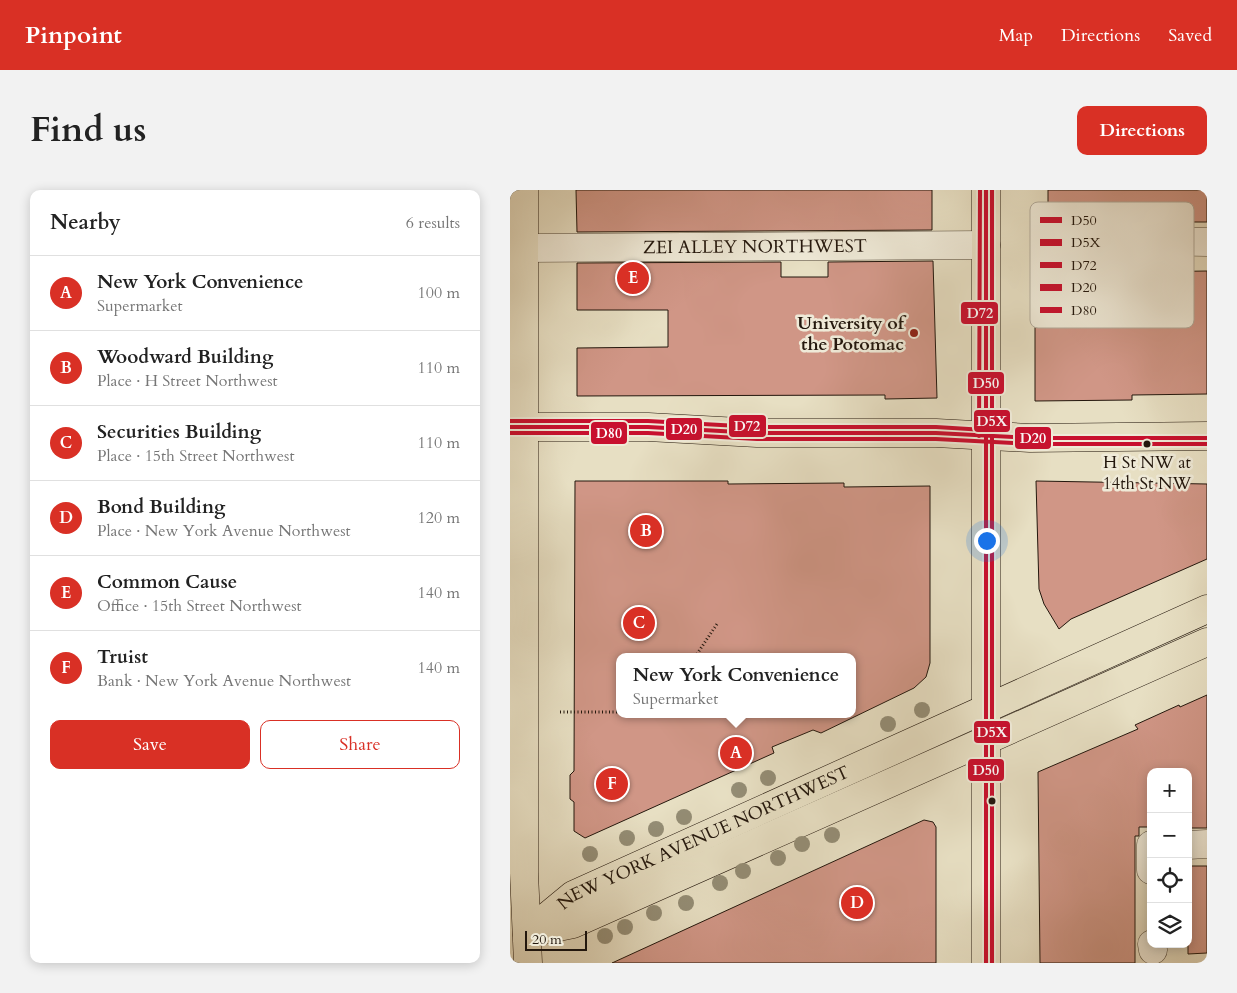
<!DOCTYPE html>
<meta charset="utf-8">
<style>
:root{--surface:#fff;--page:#f2f2f2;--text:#222;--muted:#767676;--line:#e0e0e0;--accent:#d93025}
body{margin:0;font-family:Cardo,serif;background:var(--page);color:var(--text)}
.controls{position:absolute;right:15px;bottom:15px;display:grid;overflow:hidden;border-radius:10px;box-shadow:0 2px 12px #0003}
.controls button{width:45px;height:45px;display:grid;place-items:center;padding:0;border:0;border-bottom:1px solid var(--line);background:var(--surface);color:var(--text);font:25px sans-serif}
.scale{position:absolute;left:15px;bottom:12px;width:62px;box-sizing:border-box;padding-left:5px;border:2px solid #23170d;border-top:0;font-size:14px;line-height:18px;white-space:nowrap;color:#23170d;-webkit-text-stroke:4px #efead8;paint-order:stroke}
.you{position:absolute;left:476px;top:350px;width:18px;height:18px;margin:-12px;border:4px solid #fff;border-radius:50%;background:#1a73e8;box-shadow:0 0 0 8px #1a73e833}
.badge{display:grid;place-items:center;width:32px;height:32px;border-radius:50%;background:var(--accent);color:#fff;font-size:16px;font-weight:700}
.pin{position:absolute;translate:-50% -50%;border:2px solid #fff;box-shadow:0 1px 5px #0006}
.popup{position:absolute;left:106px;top:463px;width:240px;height:65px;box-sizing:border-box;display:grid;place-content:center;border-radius:10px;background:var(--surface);filter:drop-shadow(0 1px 4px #0005);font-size:16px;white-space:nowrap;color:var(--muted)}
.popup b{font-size:19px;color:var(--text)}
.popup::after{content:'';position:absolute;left:50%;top:100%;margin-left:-10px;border:10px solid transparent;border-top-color:var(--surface)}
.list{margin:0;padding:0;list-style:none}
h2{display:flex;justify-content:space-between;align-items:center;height:65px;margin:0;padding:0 20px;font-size:21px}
h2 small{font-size:16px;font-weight:400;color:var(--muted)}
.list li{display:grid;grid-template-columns:32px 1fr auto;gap:15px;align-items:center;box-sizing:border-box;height:75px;padding:0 20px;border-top:1px solid var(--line)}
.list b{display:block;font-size:19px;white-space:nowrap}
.list p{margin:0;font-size:16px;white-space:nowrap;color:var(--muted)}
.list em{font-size:16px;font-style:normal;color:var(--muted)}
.actions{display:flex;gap:10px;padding:15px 20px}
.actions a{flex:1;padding:11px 0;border:1px solid var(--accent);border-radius:10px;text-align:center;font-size:18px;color:var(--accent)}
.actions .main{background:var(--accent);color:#fff}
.icon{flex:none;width:28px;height:28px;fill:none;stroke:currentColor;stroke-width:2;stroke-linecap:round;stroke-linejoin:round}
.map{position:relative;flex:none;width:697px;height:773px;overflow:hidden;border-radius:10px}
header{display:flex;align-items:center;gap:30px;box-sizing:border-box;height:70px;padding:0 25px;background:var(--accent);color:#fff}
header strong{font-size:24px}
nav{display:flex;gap:28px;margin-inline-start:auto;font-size:18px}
.intro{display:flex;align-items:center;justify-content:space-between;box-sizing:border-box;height:120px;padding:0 30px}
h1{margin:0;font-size:35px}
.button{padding:12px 22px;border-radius:10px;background:var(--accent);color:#fff;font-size:18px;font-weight:700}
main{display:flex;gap:30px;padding:0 30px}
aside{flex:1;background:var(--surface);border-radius:10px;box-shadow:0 2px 12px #0003}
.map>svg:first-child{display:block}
.building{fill:#d09686;stroke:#23170d;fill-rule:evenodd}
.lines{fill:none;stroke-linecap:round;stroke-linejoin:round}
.minor-casing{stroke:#54493a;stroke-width:29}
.major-casing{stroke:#23170d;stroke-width:29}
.path{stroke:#23170d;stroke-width:3;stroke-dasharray:1 2.5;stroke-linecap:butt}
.minor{stroke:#efead8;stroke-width:28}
.major{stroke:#e7dfc3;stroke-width:28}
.bus-1-casing{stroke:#efead8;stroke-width:8}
.bus-2-casing{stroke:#efead8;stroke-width:8}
.bus-3-casing{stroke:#efead8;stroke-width:8}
.bus-4-casing{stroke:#efead8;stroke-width:8}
.bus-5-casing{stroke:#efead8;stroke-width:8}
.bus-1{stroke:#c8102e;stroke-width:4}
.bus-2{stroke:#c8102e;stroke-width:4}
.bus-3{stroke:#c8102e;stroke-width:4}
.bus-4{stroke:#c8102e;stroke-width:4}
.bus-5{stroke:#c8102e;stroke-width:4}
.tree{fill:#948d75}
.poi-dot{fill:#8f2418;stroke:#efead8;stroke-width:2}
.bus-dot{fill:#23170d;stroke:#efead8;stroke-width:2}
.labels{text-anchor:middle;stroke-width:5;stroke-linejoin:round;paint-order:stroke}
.bus-label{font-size:17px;fill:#23170d;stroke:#efead8}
.street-label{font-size:18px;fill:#23170d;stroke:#efead8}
.poi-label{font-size:18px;font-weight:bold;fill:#23170d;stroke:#efead8;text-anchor:end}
.key{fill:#efead8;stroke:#b2ab9b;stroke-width:1}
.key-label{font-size:14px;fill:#23170d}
.line-badge{stroke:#efead8;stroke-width:2}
.badge-label{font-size:14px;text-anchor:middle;font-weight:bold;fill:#fff}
</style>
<header>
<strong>Pinpoint</strong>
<nav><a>Map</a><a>Directions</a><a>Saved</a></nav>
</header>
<div class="intro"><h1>Find us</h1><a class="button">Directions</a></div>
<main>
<aside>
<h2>Nearby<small>6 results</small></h2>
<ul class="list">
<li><span class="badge">A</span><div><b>New York Convenience</b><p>Supermarket</p></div><em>100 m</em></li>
<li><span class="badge">B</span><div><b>Woodward Building</b><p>Place · H Street Northwest</p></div><em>110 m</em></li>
<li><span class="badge">C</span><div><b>Securities Building</b><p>Place · 15th Street Northwest</p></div><em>110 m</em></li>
<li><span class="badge">D</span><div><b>Bond Building</b><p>Place · New York Avenue Northwest</p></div><em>120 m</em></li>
<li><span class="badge">E</span><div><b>Common Cause</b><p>Office · 15th Street Northwest</p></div><em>140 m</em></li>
<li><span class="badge">F</span><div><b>Truist</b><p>Bank · New York Avenue Northwest</p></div><em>140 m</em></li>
</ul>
<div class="actions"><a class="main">Save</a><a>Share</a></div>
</aside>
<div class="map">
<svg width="697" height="773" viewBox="0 0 697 773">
<rect width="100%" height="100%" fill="#e7dfc3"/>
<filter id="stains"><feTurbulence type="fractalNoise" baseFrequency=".004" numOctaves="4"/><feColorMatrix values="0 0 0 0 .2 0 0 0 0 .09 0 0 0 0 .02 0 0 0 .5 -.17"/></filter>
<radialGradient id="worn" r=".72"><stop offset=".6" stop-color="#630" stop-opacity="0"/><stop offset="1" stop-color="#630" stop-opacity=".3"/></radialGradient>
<!-- building -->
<g class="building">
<path d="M66,0h356v40l-355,2z"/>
<path d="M538,0h159v32h-68l-3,19 3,9v22l68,-1v123l-75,1v5l-97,1v-179h13z"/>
<path d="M423,71l4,137 -52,1v-4l-308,1v-48l91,-1v-37h-91v-47l204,-1v15h47v-15z"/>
<path d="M65,291h153v3l116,-1v4l86,-1v177l-4,14 -12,11 -93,45 -8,-3 -41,17 2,6 -189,85 -11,-7v-29l-4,-3v-24l4,-4zM110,467h232v57h-232z"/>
<path d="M526,291l171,3v75l-136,60 -12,10 -15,-25 -5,-15z"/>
<path d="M697,505v133h-19v-56h-37v55h-12v9h-4v127h-95l-2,-191 100,-43 -3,-4 44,-20 1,2z"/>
<path d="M414,630l9,2 3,5v136h-324z"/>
<path d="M678,676h19v87l-19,1z"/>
</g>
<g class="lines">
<!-- minor casing -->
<g class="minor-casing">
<g id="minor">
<path d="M642,51l55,1"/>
<path id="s1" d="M15,58l461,-3"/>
<path d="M641,655v25"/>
<path d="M678,655l19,-1"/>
<path d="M642,754l1,6"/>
</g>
</g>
<!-- major casing -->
<g class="major-casing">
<g id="major">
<path d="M14,0v683l4,90"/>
<path d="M0,237h138l109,6h179l94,5 177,-2"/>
<path id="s2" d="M17,743l46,-38 634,-286"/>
<path d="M19,743l44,-9 634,-282"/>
<path d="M476,773v-773"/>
</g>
</g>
<!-- path -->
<g class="path">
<path d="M185,467l22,-33"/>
<path d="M50,522h60"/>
</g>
<!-- minor -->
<use href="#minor" class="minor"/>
<!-- major -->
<use href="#major" class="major"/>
<!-- bus-1 casing -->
<g class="bus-1-casing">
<path id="bus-1" d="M476,0v773"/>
</g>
<!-- bus-2 casing -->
<g class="bus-2-casing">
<path id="bus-2" d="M482,0v773"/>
</g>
<!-- bus-3 casing -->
<g class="bus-3-casing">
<g id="bus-3">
<path d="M0,231h138l109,6h179l49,3"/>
<path d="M469,246l1,-246"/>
</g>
</g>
<!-- bus-4 casing -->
<g class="bus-4-casing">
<path id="bus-4" d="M0,237h138l109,6h179l94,5h177"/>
</g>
<!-- bus-5 casing -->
<g class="bus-5-casing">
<path id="bus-5" d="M0,243h138l109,6h179l94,5h177"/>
</g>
<!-- bus-1 -->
<use href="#bus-1" class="bus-1"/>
<!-- bus-2 -->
<use href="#bus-2" class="bus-2"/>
<!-- bus-3 -->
<use href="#bus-3" class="bus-3"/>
<!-- bus-4 -->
<use href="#bus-4" class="bus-4"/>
<!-- bus-5 -->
<use href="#bus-5" class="bus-5"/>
</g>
<!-- trees -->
<g class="tree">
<circle cx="412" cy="520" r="8"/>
<circle cx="378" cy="534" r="8"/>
<circle cx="258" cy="588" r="8"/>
<circle cx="229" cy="600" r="8"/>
<circle cx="174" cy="627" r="8"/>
<circle cx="146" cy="639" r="8"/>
<circle cx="322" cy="645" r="8"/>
<circle cx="117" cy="648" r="8"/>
<circle cx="292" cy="654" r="8"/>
<circle cx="80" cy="664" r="8"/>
<circle cx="268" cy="668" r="8"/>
<circle cx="233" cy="681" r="8"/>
<circle cx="210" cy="693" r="8"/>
<circle cx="176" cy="713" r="8"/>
<circle cx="144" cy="723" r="8"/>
<circle cx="115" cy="737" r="8"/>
<circle cx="95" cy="746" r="8"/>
</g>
<!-- markers -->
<circle class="poi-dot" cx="404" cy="143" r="5"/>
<g class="bus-dot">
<circle cx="637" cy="254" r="4.5"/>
<circle cx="482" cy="611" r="4.5"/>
</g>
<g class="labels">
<!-- bus labels -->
<g class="bus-label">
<text x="637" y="278">H St NW at<tspan x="637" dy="21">14th St NW</tspan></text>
</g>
<!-- street labels -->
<g class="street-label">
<text dy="6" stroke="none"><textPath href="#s1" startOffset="230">ZEI ALLEY NORTHWEST</textPath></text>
<text dy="6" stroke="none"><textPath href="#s2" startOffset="202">NEW YORK AVENUE NORTHWEST</textPath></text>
</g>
<!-- poi labels -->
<g class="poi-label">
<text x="394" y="139">University of<tspan x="394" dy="21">the Potomac</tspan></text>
</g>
</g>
<!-- legend -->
<rect x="520" y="12" width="164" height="126" rx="8" class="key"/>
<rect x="530" y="27" width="22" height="6" fill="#c8102e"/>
<rect x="530" y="49" width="22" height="7" fill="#c8102e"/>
<rect x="530" y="72" width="22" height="6" fill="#c8102e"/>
<rect x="530" y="94" width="22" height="7" fill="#c8102e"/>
<rect x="530" y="117" width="22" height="6" fill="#c8102e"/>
<g class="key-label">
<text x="561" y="35">D50</text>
<text x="561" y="57">D5X</text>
<text x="561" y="80">D72</text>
<text x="561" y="102">D20</text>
<text x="561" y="125">D80</text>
</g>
<g class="line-badge">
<rect x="450" y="111" width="39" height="24" rx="5" fill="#c8102e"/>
<rect x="457" y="181" width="38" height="24" rx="5" fill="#c8102e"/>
<rect x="463" y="219" width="38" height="24" rx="5" fill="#c8102e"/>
<rect x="218" y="224" width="39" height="24" rx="5" fill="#c8102e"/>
<rect x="155" y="227" width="38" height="24" rx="5" fill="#c8102e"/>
<rect x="80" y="231" width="38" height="24" rx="5" fill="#c8102e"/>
<rect x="504" y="236" width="38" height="24" rx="5" fill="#c8102e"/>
<rect x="463" y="530" width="38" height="24" rx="5" fill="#c8102e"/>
<rect x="457" y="568" width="38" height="24" rx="5" fill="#c8102e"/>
</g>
<g class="badge-label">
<text x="470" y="128">D72</text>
<text x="476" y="198">D50</text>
<text x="482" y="236">D5X</text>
<text x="237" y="241">D72</text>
<text x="174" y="244">D20</text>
<text x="99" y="248">D80</text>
<text x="523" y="253">D20</text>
<text x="482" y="547">D5X</text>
<text x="476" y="585">D50</text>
</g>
<rect width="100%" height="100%" filter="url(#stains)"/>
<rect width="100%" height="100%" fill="url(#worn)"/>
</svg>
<div class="controls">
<button>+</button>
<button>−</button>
<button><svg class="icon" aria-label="locate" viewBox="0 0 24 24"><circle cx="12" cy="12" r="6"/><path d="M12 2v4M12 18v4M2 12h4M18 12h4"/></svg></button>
<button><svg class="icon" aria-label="layers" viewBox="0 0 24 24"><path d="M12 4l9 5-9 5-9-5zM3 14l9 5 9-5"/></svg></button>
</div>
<div class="scale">20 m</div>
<div class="you"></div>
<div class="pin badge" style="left:226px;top:563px">A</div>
<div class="popup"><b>New York Convenience</b>Supermarket</div>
<div class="pin badge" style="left:136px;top:341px">B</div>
<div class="pin badge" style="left:129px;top:433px">C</div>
<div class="pin badge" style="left:347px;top:713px">D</div>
<div class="pin badge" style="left:123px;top:88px">E</div>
<div class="pin badge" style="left:102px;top:594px">F</div>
</div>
</main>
